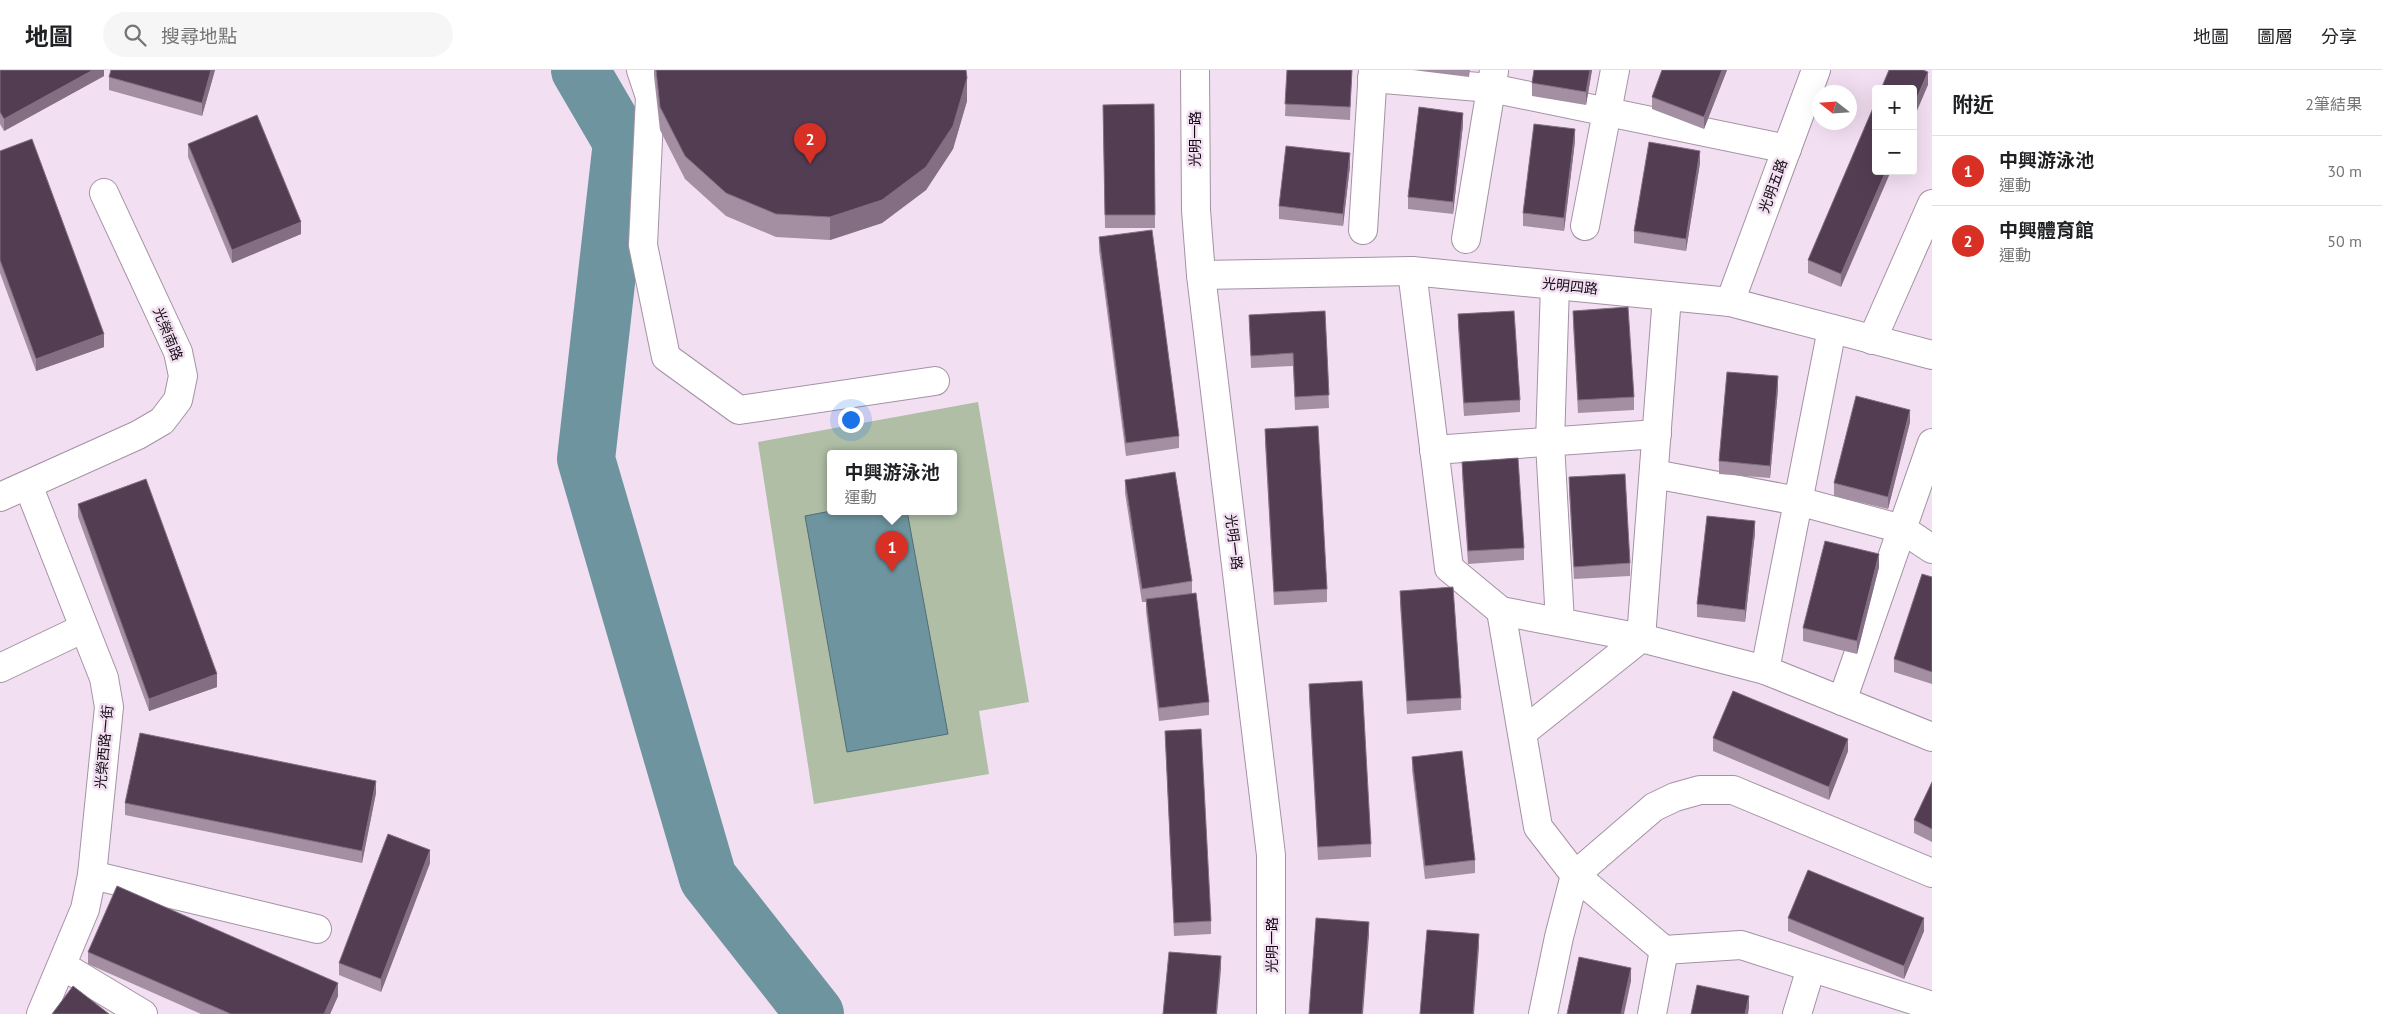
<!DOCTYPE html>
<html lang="zh-TW">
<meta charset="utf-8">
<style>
:root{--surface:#fff;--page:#f6f6f6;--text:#202124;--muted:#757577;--line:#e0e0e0;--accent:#d93025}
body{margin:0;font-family:"PT Sans","Noto Sans TC",sans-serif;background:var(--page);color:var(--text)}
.controls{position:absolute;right:15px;top:15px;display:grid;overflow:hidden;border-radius:5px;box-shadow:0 5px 20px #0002}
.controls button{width:45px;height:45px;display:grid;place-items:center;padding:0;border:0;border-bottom:1px solid var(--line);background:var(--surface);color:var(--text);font:25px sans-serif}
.compass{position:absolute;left:1812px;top:15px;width:45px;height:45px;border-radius:50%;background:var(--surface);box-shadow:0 5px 20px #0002;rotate:287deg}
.you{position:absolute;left:850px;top:349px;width:18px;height:18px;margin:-12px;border:4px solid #fff;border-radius:50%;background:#1a73e8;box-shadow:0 0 0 8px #1a73e833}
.badge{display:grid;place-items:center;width:32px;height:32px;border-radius:50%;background:var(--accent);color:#fff;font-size:16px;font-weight:700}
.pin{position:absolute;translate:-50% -41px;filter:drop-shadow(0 1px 2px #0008)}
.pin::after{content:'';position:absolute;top:26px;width:18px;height:15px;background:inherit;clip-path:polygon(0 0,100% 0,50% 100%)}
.popup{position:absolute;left:827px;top:380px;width:130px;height:65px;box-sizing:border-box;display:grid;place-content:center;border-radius:5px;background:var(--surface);filter:drop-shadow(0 1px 4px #0005);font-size:16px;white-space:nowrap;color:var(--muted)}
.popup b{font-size:19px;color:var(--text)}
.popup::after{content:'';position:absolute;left:50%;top:100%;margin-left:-10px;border:10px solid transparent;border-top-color:var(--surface)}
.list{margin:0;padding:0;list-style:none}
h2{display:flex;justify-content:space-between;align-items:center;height:65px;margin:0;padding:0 20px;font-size:21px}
h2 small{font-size:16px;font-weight:400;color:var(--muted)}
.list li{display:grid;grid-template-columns:32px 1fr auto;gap:15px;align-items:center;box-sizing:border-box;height:70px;padding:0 20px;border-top:1px solid var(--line)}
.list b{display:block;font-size:19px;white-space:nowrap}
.list p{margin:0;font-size:16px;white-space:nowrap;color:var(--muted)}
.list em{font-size:16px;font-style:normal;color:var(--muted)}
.icon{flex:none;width:28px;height:28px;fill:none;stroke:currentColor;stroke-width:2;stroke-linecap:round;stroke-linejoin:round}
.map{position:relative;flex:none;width:1932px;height:944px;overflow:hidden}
header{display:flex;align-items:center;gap:30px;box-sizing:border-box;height:70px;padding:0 25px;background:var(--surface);border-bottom:1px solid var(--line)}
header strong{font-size:24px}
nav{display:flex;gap:28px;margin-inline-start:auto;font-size:18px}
.search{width:350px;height:45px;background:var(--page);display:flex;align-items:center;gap:12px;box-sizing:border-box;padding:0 18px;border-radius:28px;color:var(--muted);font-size:19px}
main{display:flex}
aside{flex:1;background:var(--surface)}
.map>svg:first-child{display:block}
.green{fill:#afbea5;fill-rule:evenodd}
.water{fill:#6e959f;stroke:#526c75}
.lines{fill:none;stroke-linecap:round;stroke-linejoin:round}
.river{stroke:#6e959f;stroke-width:58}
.minor-casing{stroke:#a492a4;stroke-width:30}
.minor{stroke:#fff;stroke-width:28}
.wall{fill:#a38ea2}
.shaded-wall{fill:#836e83}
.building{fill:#533d53;stroke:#836e83}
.labels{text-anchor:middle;stroke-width:5;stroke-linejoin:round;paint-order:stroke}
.street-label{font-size:14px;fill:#120c12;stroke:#f3dff2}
</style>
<header>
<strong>地圖</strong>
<div class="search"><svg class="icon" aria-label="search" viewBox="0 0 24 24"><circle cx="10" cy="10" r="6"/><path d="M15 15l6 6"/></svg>搜尋地點</div>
<nav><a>地圖</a><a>圖層</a><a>分享</a></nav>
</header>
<main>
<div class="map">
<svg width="1932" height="944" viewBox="0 0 1932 944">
<rect width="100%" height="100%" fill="#f3dff2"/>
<!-- green -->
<path class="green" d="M978,332l51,300 -50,9 10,63 -175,30 -56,-362zM831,383h122v58h-122z"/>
<!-- water -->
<path class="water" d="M831,441h76l41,223 -101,18 -42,-236z"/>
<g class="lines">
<!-- river -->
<path class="river" d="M580,0l42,72 -36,317 122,419 107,136"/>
<!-- minor casing -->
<g class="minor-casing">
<g id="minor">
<path d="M641,0l9,27 -7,148 23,112 73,53 196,-29"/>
<path d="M1195,0l1,140 5,65 70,580v159"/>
<path d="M1372,8l119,10 296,61"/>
<path d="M1585,156l30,-156"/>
<path d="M1363,160l10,-160"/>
<path d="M1466,169l28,-168"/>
<path d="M1412,201l37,297 52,43 37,216 37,48 89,75 77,-5 191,61"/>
<path d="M1201,205l211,-4 318,31 202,53"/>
<path d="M1555,215l-5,158 10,179"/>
<path d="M1730,232l86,-232"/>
<path d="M1872,270l60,-136"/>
<path d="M1434,380l223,-16"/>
<path d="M1654,404l144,27 104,28 30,20"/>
<path d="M28,415l76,193 5,29 -17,168 -7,34 -44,105"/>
<path d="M0,427l138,-62 24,-14 16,-21 5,-24 -5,-24 -74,-159"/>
<path d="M1501,541l140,27 124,32 167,67"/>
<path d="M0,598l84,-40"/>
<path d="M1765,600l67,-341"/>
<path d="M1842,631l90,-258"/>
<path d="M1523,662l118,-94 26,-342"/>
<path d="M92,805l225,54"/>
<path d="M63,896l80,48"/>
<path d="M1543,944l16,-77 16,-62 79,-68 21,-10 25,-7h33l199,83"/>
<path d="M1652,944l12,-64"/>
<path d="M1797,944l14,-46"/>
</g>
</g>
<!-- minor -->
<use href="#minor" class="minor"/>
</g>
<!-- wall -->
<g class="wall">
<path d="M0,0h104v6l-100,55 -4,-7z"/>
<path d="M215,0l-13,46 -93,-26v-13z"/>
<path d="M654,0h312l1,31 -14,48 -27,41 -44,33 -52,17 -54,-3 -50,-21 -41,-37 -25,-49 -6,-54z"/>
<path d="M1287,0h65l-2,50 -65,-4z"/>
<path d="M1413,0h57l-1,7z"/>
<path d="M1534,0h58l-6,35 -54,-9v-13z"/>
<path d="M1662,0h65l-23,59 -52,-20v-12z"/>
<path d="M1876,31l-35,186 -33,-14v-13z"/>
<path d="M1154,34l1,124h-50l-2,-123z"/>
<path d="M1463,55l-10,89 -45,-5v-12z"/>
<path d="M1575,71l-11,90 -41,-5v-13z"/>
<path d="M188,74l113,90 -69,29 -44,-106z"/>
<path d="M0,81l104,196 -68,24 -36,-98z"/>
<path d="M1700,93l-14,88 -52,-8v-12z"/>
<path d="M1350,96l-7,60 -64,-7v-13z"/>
<path d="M1099,167l80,199v12l-53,8 -27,-206z"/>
<path d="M1325,241l4,97 -34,2 -2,-44 -42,2 -2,-53z"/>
<path d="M1573,241l61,86v13l-56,3 -5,-89z"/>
<path d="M1458,244l62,86v12l-56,4 -6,-89z"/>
<path d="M1778,319l-8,89 -51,-4v-13z"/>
<path d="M1910,352l-22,87 -54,-13v-13z"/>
<path d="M1265,359l62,160v13l-53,3 -9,-163z"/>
<path d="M1462,392l62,86v12l-56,4 -6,-90z"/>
<path d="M1569,407l61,86v13l-56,3 -5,-89z"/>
<path d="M1125,410l67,101v12l17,109v13l-50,6 -13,-110v-9h-4l-17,-109z"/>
<path d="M78,434l139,183 -68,24 -71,-194z"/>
<path d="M1755,463l-10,89 -48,-5v-13z"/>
<path d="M1879,497l-22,87 -54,-13v-13z"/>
<path d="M1932,507v107l-38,-12v-13z"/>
<path d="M1400,521l61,107v12l-54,4 -7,-110z"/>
<path d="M1309,614l62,160v13l-53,3 -9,-163z"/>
<path d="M1165,661l46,190v13l-37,2z"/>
<path d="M1713,668l135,13 -19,49 -116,-49z"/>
<path d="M1412,687l63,103v13l-50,6 -13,-109z"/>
<path d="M1932,712v60l-18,-9v-13z"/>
<path d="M376,723l-14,70 -237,-48v-12z"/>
<path d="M430,793l-49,129 -42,-17v-12z"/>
<path d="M1788,848l136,13 -20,48 -116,-48z"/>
<path d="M88,882l250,44 -8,18h-129l-113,-50z"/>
</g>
<!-- shaded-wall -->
<g class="shaded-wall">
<path d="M93,0h11v6l-100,55v-12z"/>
<path d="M211,0h4l-13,46v-13z"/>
<path d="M1590,0h2l-6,35v-13z"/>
<path d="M1722,0h5l-23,59v-12z"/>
<path d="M1928,2v13l-15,35v-13z"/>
<path d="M967,8v23l-14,48 -27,41 -44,33 -52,17v-23z"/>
<path d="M1463,43v12l-10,89v-12z"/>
<path d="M1575,59v12l-11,90v-13z"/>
<path d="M1700,81v12l-14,88v-12z"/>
<path d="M1350,83v13l-7,60v-12z"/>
<path d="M1886,101h5l-50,116v-13z"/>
<path d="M301,152v12l-69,29v-13z"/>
<path d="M104,264v13l-68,24v-12z"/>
<path d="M1778,306v13l-8,89v-12z"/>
<path d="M1910,340v12l-22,87v-12z"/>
<path d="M1755,451v12l-10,89v-12z"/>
<path d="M1879,484v13l-22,87v-13z"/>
<path d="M217,604v13l-68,24v-12z"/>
<path d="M1848,669v12l-19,49v-13z"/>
<path d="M376,711v12l-14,70v-12z"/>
<path d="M430,780v13l-49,129v-13z"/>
<path d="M1924,848v13l-20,48v-13z"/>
<path d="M1369,852v13l-6,79h-1z"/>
<path d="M1479,864v13l-5,67h-1z"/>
<path d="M1221,886v13l-4,45h-1z"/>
<path d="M1631,898v13l-7,33h-3z"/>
<path d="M338,913v13l-8,18h-6z"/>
<path d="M1749,926v12l-1,6h-3z"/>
</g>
<!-- building -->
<g class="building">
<path d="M0,0h93l-89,49 -4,-7z"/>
<path d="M111,0h100l-9,33 -93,-26z"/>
<path d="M656,0h310l1,8 -14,48 -27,41 -44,33 -52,17 -54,-3 -50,-21 -41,-37 -25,-49z"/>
<path d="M1287,0h65l-2,37 -65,-3z"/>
<path d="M1534,0h56l-4,22 -54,-9z"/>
<path d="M1662,0h60l-18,47 -52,-20z"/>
<path d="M1889,0h34l5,2 -15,35v-18h-32z"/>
<path d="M1876,31v70h10l-45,103 -33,-14z"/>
<path d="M1154,34l1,111h-50l-2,-110z"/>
<path d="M1419,37l44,6 -10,89 -45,-5z"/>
<path d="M257,45l44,107 -69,28 -44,-106z"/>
<path d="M1534,54l41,5 -11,89 -41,-5z"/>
<path d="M32,69l72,195 -68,25 -36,-99v-109z"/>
<path d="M1649,72l51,9 -14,88 -52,-8z"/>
<path d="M1286,76l64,7 -7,61 -64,-8z"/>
<path d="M1152,160l27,206 -53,7 -27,-206z"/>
<path d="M1628,237l6,90 -56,3 -5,-89z"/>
<path d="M1325,241l4,84 -34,2 -2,-44 -42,3 -2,-41z"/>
<path d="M1514,241l6,89 -56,3 -6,-89z"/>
<path d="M1727,302l51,4 -8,90 -51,-5z"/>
<path d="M1856,326l54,14 -22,87 -54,-14z"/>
<path d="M1318,356l9,163 -53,3 -9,-163z"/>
<path d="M1518,388l6,90 -56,3 -6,-89z"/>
<path d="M1175,402l17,109 -50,8 -17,-109z"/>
<path d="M1625,404l5,89 -56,4 -5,-90z"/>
<path d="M146,409l71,195 -68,25 -71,-195z"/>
<path d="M1707,446l48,5 -10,89 -48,-6z"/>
<path d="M1825,471l54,13 -22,87 -54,-13z"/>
<path d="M1922,504l10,3v95l-38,-13z"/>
<path d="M1453,517l8,111 -54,3 -7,-110z"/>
<path d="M1196,523l13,109 -50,6 -13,-109z"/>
<path d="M1362,611l9,163 -53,3 -9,-163z"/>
<path d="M1733,621l115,48 -19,48 -116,-49z"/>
<path d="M1201,659l10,192 -37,2 -9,-192z"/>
<path d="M140,663l236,48 -14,70 -237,-48z"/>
<path d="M1462,681l13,109 -50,6 -13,-109z"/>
<path d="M1932,712v47l-18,-9z"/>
<path d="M388,764l42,16 -49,129 -42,-16z"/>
<path d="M1808,800l116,48 -20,48 -116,-48z"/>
<path d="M117,816l221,97 -14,31h-93l-143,-62z"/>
<path d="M1316,848l53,4 -7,92h-53z"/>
<path d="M1427,860l52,4 -6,80h-53z"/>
<path d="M1169,882l52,4 -5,58h-53z"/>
<path d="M1579,887l52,11 -10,46h-54z"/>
<path d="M1697,915l52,11 -4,18h-54z"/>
<path d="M73,916l36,28h-57z"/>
</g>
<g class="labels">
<!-- street labels -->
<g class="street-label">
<text transform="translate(1195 69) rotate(-90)" y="5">光明一路</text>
<text transform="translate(1773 116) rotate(-70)" y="5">光明五路</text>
<text transform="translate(1570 216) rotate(6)" y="5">光明四路</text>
<text transform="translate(168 264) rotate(68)" y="5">光榮南路</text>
<text transform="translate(1234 472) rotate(83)" y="5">光明一路</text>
<text transform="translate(104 677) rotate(-85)" y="5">光榮西路一街</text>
<text transform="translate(1272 875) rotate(-90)" y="5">光明一路</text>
</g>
</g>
</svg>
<div class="controls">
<button>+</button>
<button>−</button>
</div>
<svg class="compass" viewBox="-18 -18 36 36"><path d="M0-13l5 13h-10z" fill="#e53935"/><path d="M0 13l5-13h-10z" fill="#757577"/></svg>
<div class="you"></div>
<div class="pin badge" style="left:892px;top:502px">1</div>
<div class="popup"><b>中興游泳池</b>運動</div>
<div class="pin badge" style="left:810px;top:94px">2</div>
</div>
<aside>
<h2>附近<small>2筆結果</small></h2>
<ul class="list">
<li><span class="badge">1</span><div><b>中興游泳池</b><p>運動</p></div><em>30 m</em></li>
<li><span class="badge">2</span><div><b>中興體育館</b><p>運動</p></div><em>50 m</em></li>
</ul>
</aside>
</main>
